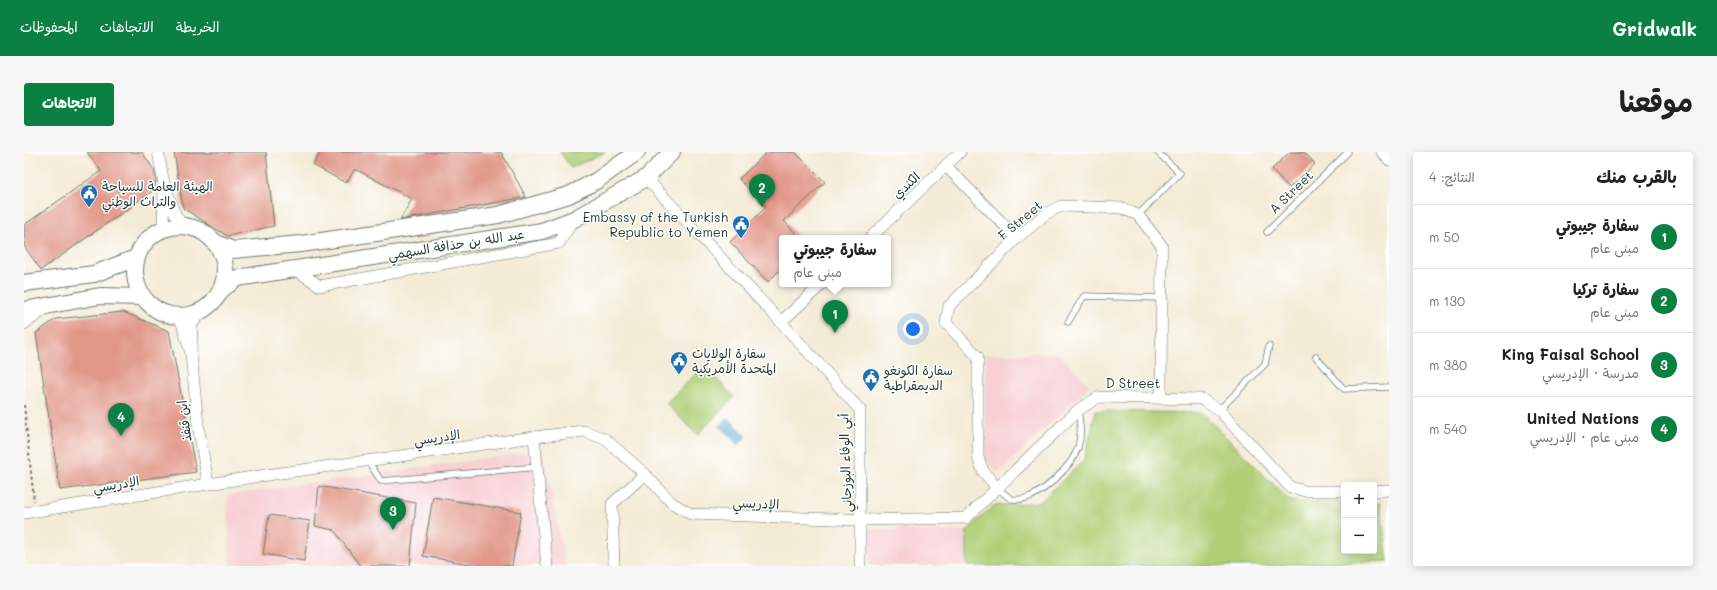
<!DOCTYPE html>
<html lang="ar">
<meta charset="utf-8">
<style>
:root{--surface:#fff;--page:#f6f6f6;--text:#222;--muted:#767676;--line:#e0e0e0;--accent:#0b8043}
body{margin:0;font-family:Mali,"Playpen Sans Arabic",sans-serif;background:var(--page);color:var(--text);direction:rtl}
.controls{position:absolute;right:12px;bottom:12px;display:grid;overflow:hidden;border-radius:4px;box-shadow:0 2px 10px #0003}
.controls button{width:36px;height:36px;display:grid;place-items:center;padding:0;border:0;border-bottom:1px solid var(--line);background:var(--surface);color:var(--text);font:20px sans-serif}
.you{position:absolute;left:889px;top:177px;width:14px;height:14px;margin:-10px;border:3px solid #fff;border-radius:50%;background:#1a73e8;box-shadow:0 0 0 6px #1a73e833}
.badge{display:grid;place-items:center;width:26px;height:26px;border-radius:50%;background:var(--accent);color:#fff;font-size:13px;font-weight:700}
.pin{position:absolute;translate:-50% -33px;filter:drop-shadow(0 1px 2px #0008)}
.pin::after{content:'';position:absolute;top:21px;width:14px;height:12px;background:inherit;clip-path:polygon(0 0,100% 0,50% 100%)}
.popup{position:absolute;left:755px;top:83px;width:112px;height:52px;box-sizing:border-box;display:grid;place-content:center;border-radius:4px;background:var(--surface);filter:drop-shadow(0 1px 3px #0005);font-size:13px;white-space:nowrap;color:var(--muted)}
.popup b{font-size:15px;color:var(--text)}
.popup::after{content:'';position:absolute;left:50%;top:100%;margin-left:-8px;border:8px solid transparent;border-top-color:var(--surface)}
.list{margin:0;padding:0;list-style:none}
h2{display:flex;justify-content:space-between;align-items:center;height:52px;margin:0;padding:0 16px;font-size:17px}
h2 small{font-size:13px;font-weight:400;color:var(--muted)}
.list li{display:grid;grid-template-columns:26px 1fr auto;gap:12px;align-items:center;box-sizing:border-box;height:64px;padding:0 16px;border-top:1px solid var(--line)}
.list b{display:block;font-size:15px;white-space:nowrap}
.list p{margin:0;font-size:13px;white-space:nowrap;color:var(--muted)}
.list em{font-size:13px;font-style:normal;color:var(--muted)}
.map{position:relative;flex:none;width:1365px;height:414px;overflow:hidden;direction:ltr;border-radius:4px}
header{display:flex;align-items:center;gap:24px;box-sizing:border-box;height:56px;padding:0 20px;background:var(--accent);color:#fff}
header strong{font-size:19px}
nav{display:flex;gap:22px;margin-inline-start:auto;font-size:14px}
.intro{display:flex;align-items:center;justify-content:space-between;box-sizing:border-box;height:96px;padding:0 24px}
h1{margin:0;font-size:28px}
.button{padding:10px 18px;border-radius:4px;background:var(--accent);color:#fff;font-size:14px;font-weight:700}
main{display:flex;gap:24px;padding:0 24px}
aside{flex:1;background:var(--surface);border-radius:4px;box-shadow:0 2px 10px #0003}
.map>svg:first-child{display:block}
.built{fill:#f7cfd4}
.green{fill:#b0cf76;stroke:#688655}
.water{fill:#4da5ca;stroke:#36717f}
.building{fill:#e19788}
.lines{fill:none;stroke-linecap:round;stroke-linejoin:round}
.lane-casing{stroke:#697a6d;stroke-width:7}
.street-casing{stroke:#697a6d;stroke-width:12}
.secondary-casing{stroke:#697a6d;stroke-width:18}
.path{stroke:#697a6d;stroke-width:2;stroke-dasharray:3 3;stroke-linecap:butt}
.lane{stroke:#fff;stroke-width:5.5}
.street{stroke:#fff;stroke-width:11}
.secondary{stroke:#fff;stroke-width:16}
.labels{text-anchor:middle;stroke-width:3;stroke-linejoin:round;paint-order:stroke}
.street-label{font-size:13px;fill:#1f3d34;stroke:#fff}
.poi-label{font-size:13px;fill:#1f3d34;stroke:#fff;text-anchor:start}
</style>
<header>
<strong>Gridwalk</strong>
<nav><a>الخريطة</a><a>الاتجاهات</a><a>المحفوظات</a></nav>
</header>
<div class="intro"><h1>موقعنا</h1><a class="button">الاتجاهات</a></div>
<main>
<aside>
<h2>بالقرب منك<small>النتائج: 4</small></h2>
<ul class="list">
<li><span class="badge">1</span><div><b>سفارة جيبوتي</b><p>مبنى عام</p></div><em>50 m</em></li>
<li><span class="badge">2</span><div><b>سفارة تركيا</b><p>مبنى عام</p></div><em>130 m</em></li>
<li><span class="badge">3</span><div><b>King Faisal School</b><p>مدرسة · الإدريسي</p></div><em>380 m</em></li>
<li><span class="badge">4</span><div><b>United Nations</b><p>مبنى عام · الإدريسي</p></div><em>540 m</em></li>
</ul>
</aside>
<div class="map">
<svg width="1365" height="414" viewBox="0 0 1365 414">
<rect width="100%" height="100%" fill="#fff"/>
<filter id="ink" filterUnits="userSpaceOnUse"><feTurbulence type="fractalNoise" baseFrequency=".025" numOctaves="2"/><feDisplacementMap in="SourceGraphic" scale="8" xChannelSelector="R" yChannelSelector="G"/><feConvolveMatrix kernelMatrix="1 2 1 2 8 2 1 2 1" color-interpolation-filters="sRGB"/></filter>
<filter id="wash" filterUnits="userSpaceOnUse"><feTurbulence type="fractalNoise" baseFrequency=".012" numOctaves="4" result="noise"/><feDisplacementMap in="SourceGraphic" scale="16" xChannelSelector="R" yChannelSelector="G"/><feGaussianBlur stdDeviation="0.9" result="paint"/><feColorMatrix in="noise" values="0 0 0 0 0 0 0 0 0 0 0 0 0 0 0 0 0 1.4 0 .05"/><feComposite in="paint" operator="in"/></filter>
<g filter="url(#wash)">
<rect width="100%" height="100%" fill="#f3ebd6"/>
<!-- built -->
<g class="built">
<path d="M1034,201l32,33 -92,87 -13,-15 1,-104z"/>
<path d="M519,298l22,116h-335l-3,-71z"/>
<path d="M845,377l98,2v35h-98z"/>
</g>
<!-- green -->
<g class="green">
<path d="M536,0h45l-34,16z"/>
<path d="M680,214l30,31 -37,38 -31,-32z"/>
<path d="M1072,259l106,2 88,88 54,1v49h30v-48h6l8,58 -104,3v2h-317v-35l26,-25 47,-4 44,-42z"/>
</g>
<!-- water -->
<path class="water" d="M704,266l19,18 -9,9 -19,-19z"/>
<g id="blocks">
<!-- building -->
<g class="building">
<path d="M63,0h55l12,18 2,11 -2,9 -113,80 -17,-24v-21l77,-54z"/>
<path d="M150,0h92l8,74 -47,10 -44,-28z"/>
<path d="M297,0h180l25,45 -126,23 12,-21 -57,-30 -9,14 -33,-18z"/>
<path d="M743,0h28l30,30 -41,39 16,17h-18v30l-14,14 -38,-40 36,-35 -27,-28z"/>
<path d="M1266,0h14l11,12 -26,24 -17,-19z"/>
<path d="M99,160l46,19 27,141 -136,18 -24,-157 20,-14z"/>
<path d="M295,334l97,17 -6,63h-50l-26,-36 -19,-4z"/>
<path d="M409,345l88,15 -9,54h-31l-58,-10z"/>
<path d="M245,363l41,6 -6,40 -41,-7z"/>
</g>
</g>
</g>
<g filter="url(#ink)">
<use href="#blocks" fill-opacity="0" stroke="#697a6d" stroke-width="1"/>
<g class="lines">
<!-- lane casing -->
<g class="lane-casing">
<g id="lane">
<path d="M1114,63l42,-42 -23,-21"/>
<path d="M1243,80l81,-80"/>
<path d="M1044,170l16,-26 78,2"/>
<path d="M1292,205l28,32 45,-2"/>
<path d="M1195,258l46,-46 4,-18"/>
<path d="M344,309l13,20 157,-14"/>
<path d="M973,336l14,11c5,0 11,1 15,-1 18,-5 47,-33 52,-51 4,-13 2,-24 0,-36"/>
</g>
</g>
<!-- street casing -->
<g class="street-casing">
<g id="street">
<path d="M134,0l6,32"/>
<path d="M1358,0l7,8"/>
<path d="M922,14l71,72"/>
<path d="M622,26l135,144 79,88v156"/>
<path d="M139,77l1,-45 11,30 8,12"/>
<path d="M846,86l90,-86"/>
<path d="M272,118l24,16 239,-43 15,-24"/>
<path d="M152,165l6,6 9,31 1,-30 10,-13"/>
<path d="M757,170l41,-38"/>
<path d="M0,172l24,-17"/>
<path d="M167,202l7,71 10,59"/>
<path d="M510,285l13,129"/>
<path d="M973,336l-14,-17 -5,-14v-100l-32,-34 3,-17 68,-68 30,-25 14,-7 60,2 17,7 24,31 -1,151"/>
<path d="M1350,339l15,-1"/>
<path d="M0,361l229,-36 281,-40 50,-6 21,8 40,35 27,29 19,11 170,6 105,-2 112,-108 21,-13 102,2 18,11 71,77 15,4h39"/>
<path d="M590,414l-2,-62 33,-30"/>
</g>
</g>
<!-- secondary casing -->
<g class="secondary-casing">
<g id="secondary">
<circle cx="156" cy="119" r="45"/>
<path d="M190,90l19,8 68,-6 197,-29 71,-20 27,-14 41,-29"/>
<path d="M0,131l70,-9 42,-16"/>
<path d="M197,138l16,-12 305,-47 32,-12 72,-41 26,-26"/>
<path d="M0,158l76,-14 42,1"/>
</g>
</g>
<!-- path -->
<path class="path" d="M0,253l10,96"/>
<!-- lane -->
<use href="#lane" class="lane"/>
<!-- street -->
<use href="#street" class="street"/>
<!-- secondary -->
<use href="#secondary" class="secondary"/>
</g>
</g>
<!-- icons -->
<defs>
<g id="civic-pin" transform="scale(0.9)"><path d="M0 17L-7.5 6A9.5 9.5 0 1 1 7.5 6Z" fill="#1f6fb2" stroke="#fff"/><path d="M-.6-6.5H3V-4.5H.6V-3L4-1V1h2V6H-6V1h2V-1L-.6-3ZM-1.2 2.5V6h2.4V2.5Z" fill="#fff"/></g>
</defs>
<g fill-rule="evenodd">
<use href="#civic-pin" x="65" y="41"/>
<use href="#civic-pin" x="717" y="72"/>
<use href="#civic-pin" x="655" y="208"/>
<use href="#civic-pin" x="847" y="225"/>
</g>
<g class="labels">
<!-- street labels -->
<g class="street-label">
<text transform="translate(882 33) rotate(-43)" y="5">الكندي</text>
<text transform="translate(1267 40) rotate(-44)" y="5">A Street</text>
<text transform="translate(996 68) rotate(-40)" y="5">F Street</text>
<text transform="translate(432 92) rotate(-9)" y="5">عبد الله بن حذافة السهمي</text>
<text x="1109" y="236">D Street</text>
<text transform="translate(160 269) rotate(-97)" y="5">ابن قنفذ</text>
<text transform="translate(413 285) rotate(-8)" y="5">الإدريسي</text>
<text transform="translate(821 311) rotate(-92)" y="5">أبي الوفاء البوزجاني</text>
<text transform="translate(92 332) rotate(-9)" y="5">الإدريسي</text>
<text transform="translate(732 351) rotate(2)" y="5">الإدريسي</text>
</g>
<!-- poi labels -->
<g class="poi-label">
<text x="78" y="39">الهيئة العامة للسياحة<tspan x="78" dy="15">والتراث الوطني</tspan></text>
<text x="704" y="70" text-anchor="end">Embassy of the Turkish<tspan x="704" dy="15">Republic to Yemen</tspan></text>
<text x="668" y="206">سفارة الولايات<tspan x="668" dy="15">المتحدة الأمريكية</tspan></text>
<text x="860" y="223">سفارة الكونغو<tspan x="860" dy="15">الديمقراطية</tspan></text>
</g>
</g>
</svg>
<div class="controls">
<button>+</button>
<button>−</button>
</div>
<div class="you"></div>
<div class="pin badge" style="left:811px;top:181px">1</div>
<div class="popup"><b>سفارة جيبوتي</b>مبنى عام</div>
<div class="pin badge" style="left:738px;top:55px">2</div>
<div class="pin badge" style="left:369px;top:378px">3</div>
<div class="pin badge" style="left:97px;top:284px">4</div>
</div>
</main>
